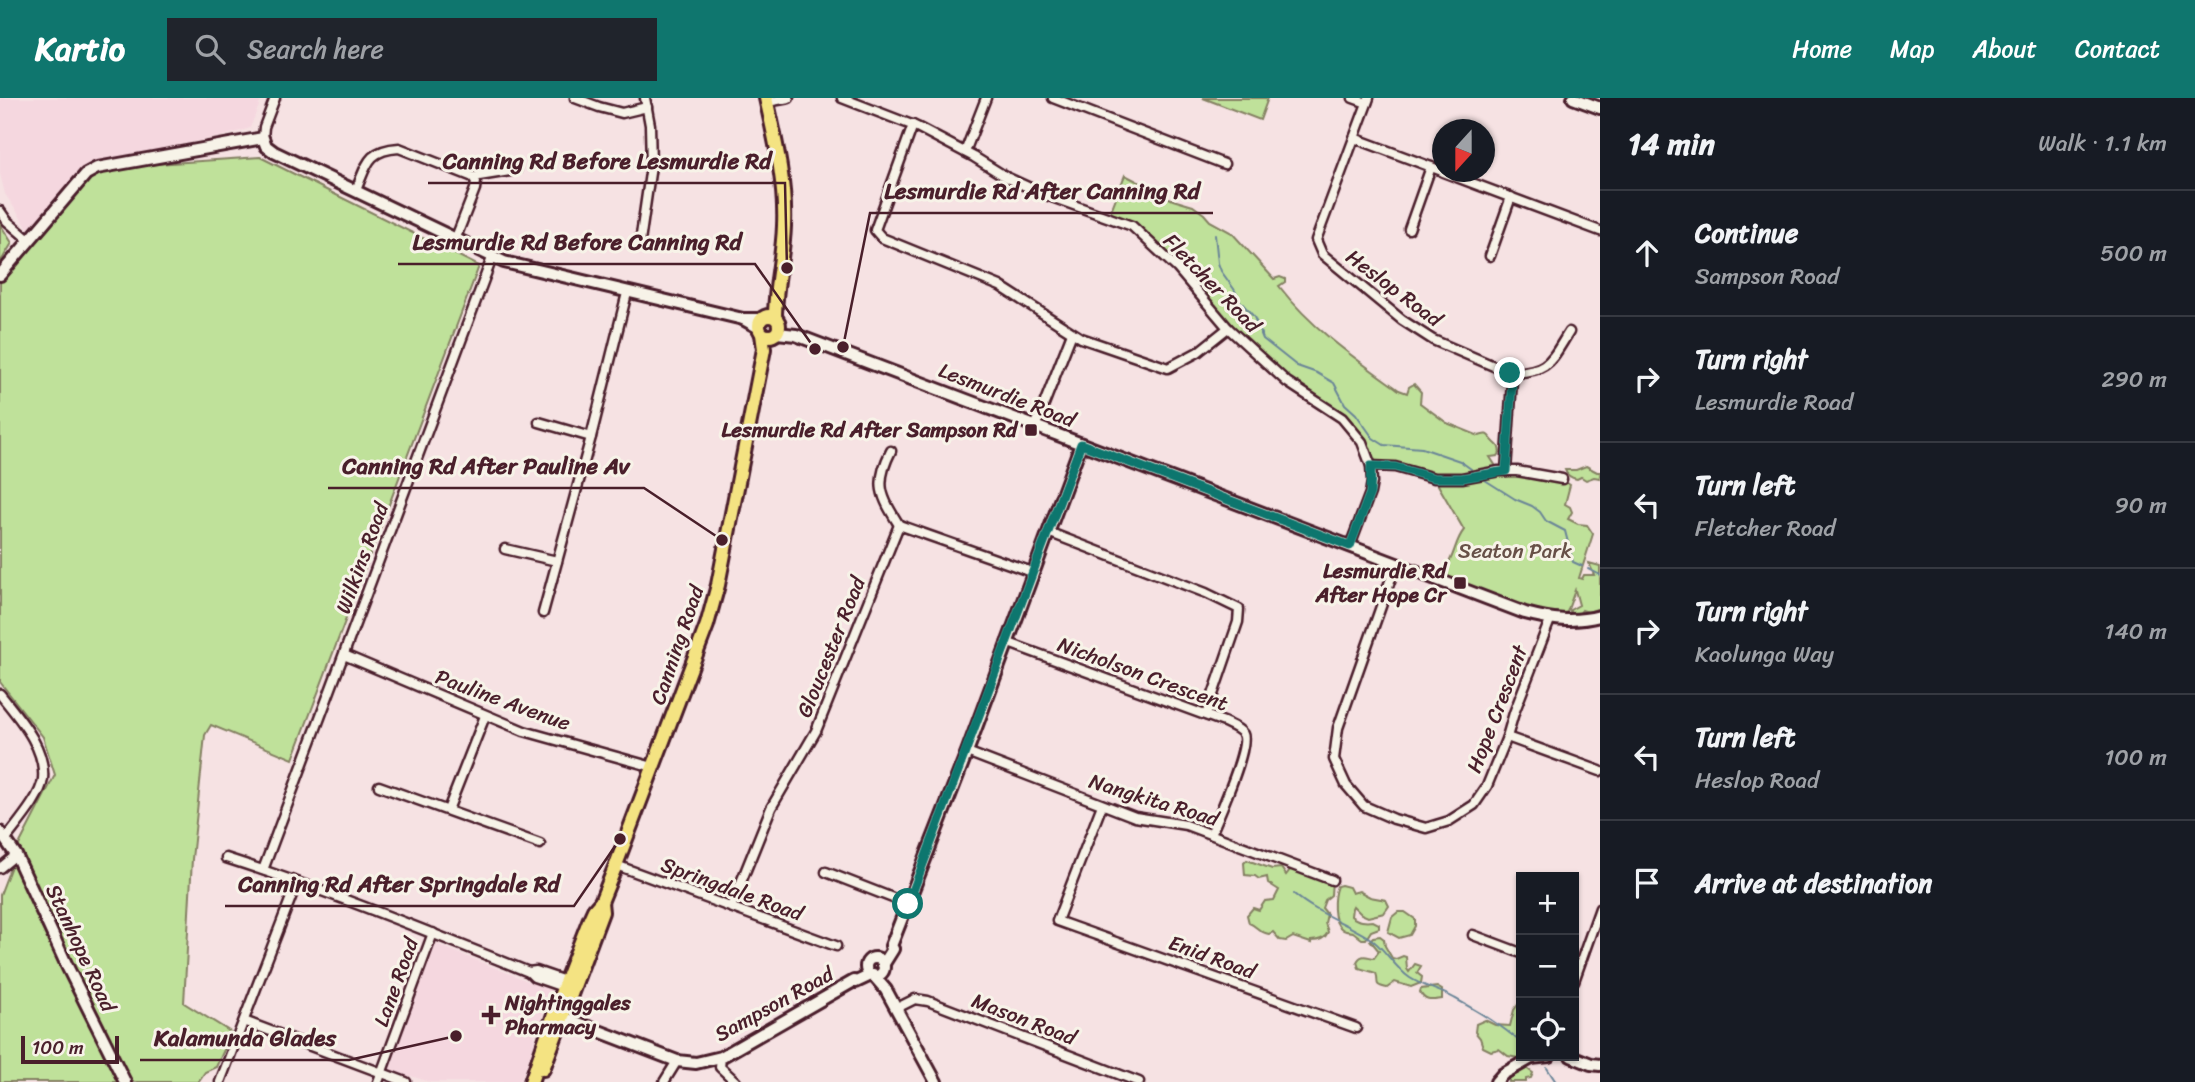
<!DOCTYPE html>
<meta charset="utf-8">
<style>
:root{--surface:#171b24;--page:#20242c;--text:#f1f3f6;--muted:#9ea1a6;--line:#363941;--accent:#0f766e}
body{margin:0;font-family:Sriracha,sans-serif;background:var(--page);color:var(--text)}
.controls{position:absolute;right:21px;bottom:21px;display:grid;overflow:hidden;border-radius:0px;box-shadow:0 2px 5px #0004}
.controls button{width:63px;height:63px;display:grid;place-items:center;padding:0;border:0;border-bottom:2px solid var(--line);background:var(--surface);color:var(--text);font:35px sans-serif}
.compass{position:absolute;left:1432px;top:21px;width:63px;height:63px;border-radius:50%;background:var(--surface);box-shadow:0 2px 5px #0004;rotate:201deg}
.scale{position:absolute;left:21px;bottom:18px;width:98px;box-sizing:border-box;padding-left:7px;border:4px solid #4a1f2b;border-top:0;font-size:19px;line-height:24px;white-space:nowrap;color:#4a1f2b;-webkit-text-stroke:5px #f7f3e8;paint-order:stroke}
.stop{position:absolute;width:21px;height:21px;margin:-16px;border:5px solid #0f766e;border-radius:50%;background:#fff}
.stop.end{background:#0f766e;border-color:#fff;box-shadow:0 2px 7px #0008}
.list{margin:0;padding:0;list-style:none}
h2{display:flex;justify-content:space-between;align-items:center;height:91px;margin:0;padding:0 28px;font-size:30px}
h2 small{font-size:23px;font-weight:400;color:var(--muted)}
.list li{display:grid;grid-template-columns:46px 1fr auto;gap:21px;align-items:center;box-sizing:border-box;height:126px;padding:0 28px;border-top:2px solid var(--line)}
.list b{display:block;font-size:26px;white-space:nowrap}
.list p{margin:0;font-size:23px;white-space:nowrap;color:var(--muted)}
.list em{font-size:23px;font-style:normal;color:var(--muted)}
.icon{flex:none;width:38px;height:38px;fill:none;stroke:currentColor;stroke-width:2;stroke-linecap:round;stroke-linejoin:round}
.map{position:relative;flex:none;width:1600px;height:984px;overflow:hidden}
header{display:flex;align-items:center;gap:42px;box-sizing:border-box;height:98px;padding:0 35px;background:var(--accent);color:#fff}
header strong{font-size:33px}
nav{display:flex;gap:38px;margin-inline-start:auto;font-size:24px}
.search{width:490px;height:63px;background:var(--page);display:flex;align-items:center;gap:18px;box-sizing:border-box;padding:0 24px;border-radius:0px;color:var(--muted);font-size:26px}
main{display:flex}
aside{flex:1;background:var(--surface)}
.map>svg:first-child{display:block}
.built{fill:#f5d7df}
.green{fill:#bfe19a;stroke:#848062;stroke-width:2}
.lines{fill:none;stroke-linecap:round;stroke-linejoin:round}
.stream{stroke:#6a8598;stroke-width:2}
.street-casing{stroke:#4a1f2b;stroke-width:13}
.secondary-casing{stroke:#4a1f2b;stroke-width:16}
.primary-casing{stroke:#4a1f2b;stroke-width:18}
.street{stroke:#f7f3e8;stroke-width:8}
.secondary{stroke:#f7f3e8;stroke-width:10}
.primary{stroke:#f4e382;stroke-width:12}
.route{stroke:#0f766e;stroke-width:9}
.poi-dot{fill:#4a1f2b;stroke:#f7f3e8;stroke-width:2.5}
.labels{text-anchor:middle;stroke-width:6;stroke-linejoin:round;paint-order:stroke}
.street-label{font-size:21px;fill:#4a1f2b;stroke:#f7f3e8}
.poi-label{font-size:21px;font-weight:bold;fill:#4a1f2b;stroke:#f7f3e8;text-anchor:end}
.park-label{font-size:21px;fill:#675047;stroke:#f7f3e8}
.leader{fill:none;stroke:#4a1f2b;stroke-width:2.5}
.callout-dot{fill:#4a1f2b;stroke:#f7f3e8;stroke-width:2.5}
.callout-label{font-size:23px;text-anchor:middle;font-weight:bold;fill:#4a1f2b;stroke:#f7f3e8;stroke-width:6;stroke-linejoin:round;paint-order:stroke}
</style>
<header>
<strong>Kartio</strong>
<div class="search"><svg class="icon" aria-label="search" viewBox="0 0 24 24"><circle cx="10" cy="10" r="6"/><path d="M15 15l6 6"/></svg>Search here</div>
<nav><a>Home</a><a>Map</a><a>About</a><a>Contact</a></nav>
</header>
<main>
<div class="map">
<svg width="1600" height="984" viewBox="0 0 1600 984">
<rect width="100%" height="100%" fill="#f6e2e3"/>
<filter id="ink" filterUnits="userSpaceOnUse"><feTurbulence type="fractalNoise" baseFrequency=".0143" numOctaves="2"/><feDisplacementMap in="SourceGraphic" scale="14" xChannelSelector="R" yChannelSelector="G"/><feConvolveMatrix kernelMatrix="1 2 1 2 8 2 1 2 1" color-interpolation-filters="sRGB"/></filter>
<g filter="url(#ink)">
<!-- built -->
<g class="built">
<path d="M0,0h262l-12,30 -26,8 -115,24 -22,9 -56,64 -26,-39 -5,-20z"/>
<path d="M434,845l118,48 -17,43 -1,12 -14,36h-90l-19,-6 -7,2 -19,-7z"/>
</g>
<!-- green -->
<g class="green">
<path d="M1203,0h65l-8,22z"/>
<path d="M260,59l219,109 -186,493 -82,-34 -6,10 -13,124 -8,144 48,30 -16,34 -11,5 -7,10h-198v-187l19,-50 36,-70 -12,-38 -43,-55v-405l97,-109z"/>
<path d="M1125,77l48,25 20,6 11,8 6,7 22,12 42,46 6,-2 5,2v3l-6,4c33,43 77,73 120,104l8,3 2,-6 5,-3 7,8 -1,11 27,20 32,13c10,-4 9,0 15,6 4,4 5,3 6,11l-2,3 -8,1 9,14c29,0 46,-3 71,14l-5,19 5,3 2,5 -4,7 10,5 9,1 6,9 -14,44 3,1 2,-4h10l-5,-12 11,3v42l-12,4 -6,-2 -3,4 -9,2v-6l9,-5 -4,-15 -8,22 -17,8 -105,-42 -1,-8c11,-12 10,-28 20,-40l-30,-52 -63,-12 -9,-24 -20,-24 -55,-36 -29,-27 -81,-87 -45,-42 -24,-8z"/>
<path d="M0,126l12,19 -12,20z"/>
<path d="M1586,368l11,6h3v6l-6,-1 -8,3 -5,-3 -4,2c-6,-1 -10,-3 -12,-9h11z"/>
<path d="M1247,762l25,9 9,-1 5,7 7,-9 39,14 -1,15 -6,5 -3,8 5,6 -2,9 3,9c-3,7 -9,9 -17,9v2l-18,-6 -7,4 -6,-1 -7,-8 -4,2c-10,-1 -12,-8 -20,-11l-2,-8 6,-7 6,2 6,-9 9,-1 5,-10 -11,-7 -1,-6 -8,2 -4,-3 -10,-1 -1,-12z"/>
<path d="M1341,787l8,2 3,6 7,-2 11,6 16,3 3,6 -5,7 -16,4 -7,-3 -8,-8 -1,2 -1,8c6,6 14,6 22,5l6,3v4l-8,3 -5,8h-4c-3,-2 -6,-5 -9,-7 -4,-1 -8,0 -11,-3 -11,-7 -9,-33 -5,-43z"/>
<path d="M1398,814h7l10,7v7l-5,9 -11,3 -11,-6 4,-15z"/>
<path d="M1380,838l4,3 1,7 7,12 4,1 7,-3 3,1 1,12 2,3 6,-8 6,2 -4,7 5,4 -1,6 -10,4 -16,-5 -8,6c-15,-3 -7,-5 -11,-15l-17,-5 -2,-6c4,-9 10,-5 17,-4l5,-7 -9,-11 3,-3z"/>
<path d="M1437,889l5,3v9c-9,1 -17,4 -22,-7l1,-3z"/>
<path d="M1521,903v27l-3,7 3,3v18l-3,2 -10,-2 -9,-7 -8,2 -8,-4 -3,-9 -5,-6 1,-8 9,-4 10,5 15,1 4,-16z"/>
<path d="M1526,970l7,5 -2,5 -5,1v3h-17c0,-9 9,-12 17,-14z"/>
</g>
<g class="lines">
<!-- stream -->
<g class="stream">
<path d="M1215,137l3,28 3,8 13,18 6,12 14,16 9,22 34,27 20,7 17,10 11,21 11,10 17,24 11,7 38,3 38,13 11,8"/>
<path d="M1485,382l30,19 17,7 8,6 6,9 19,10 8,31 9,4"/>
<path d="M1588,471l12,6"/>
<path d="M1294,796c22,19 50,28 74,43 17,10 25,30 42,41 14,9 30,12 44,20 23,13 48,27 67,45"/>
<path d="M1547,970l9,14"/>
</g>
<!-- street casing -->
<g class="street-casing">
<g id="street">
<path d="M575,0l24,9 23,6 25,-6"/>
<path d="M842,0l75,29 57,30 32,20 37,17 89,32 45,42 51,60 59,54 55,36 20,24 9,24 1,16 -2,11 -20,53"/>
<path d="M1053,0l171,66"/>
<path d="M1353,0l14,5"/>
<path d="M1369,0l-53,142 6,14 80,66 31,20 77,33 2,8 -6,90"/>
<path d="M767,4l22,-4"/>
<path d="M913,27l-38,105 7,8 118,48 81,52 87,30 30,-16 30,-24"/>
<path d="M263,40l1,-11 11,-29"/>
<path d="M1354,40l88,33"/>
<path d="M965,54l21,-54"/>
<path d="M1443,74l157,59"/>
<path d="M356,92c11,-25 11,-40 43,-42l74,29"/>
<path d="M0,113l7,10 22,19"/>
<path d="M1409,131l22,-62"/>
<path d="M455,142l20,-51 1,-7 -3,-5 43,-7"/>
<path d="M640,144l11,-76 -1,-41 -5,-27"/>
<path d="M1490,158l21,-59"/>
<path d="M1510,275c39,-1 40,-11 59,-41"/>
<path d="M539,324l52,15"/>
<path d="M1035,329l37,-94"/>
<path d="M891,353c-17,33 -10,45 8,74"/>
<path d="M1371,368l24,1 39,11h28l37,-7h18l45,8"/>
<path d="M1048,434l158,61 33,16 -1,13 -32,93"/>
<path d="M505,451l52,12"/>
<path d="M1396,466l-58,164 -4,31 12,26 18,21 30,13 32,9 23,-7 25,-16 13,-19 20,-49 7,-24 36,-93"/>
<path d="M543,515l48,-176 36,-144"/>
<path d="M1006,544l218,80c6,3 15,6 19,12 7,12 -25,84 -32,100"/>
<path d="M344,557l180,76 129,36"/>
<path d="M0,596c18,23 46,53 43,85 -2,18 -26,45 -37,60"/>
<path d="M1507,639l93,34"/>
<path d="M967,654l168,65 51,8 146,55"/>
<path d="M379,688l161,58"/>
<path d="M1102,707l-45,116 299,107"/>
<path d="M448,712l37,-94"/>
<path d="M226,760c103,33 203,74 303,114l5,5 32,11"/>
<path d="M616,767l220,81"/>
<path d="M0,770l16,-13"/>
<path d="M263,772l229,-612"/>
<path d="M826,774l82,32"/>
<path d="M731,809l40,-99 45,-77 83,-206 133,47"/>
<path d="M1473,837l48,18"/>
<path d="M529,874l7,-1 29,10 4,4"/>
<path d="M1574,883l26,-73"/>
<path d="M897,910l18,-9 13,2 211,81"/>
<path d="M244,923l162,61"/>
<path d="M721,959l-1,10 16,15"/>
<path d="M220,984l77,-200"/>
<path d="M378,984l55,-149"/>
<path d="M664,984l13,-21"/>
</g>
</g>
<!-- secondary casing -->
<g class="secondary-casing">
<g id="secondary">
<path d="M1573,0l27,10"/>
<path d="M0,177l86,-101 11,-6 166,-30 3,8 8,6 230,110 239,57h18"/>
<path d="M743,221l16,9"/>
<path d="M777,235l19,2 729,278c26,7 48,10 75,3"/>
<path d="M0,734l16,23 52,113 57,114"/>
<circle cx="875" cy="869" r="9"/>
<path d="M883,867l10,-16 -2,-3 76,-194 114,-308"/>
<path d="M873,877l13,15 50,92"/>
<path d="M557,917l120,46 19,2 25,-6 133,-76 2,1 15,-7"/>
<path d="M1571,958l20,8 9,1"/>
<path d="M1531,960l18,-2"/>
<path d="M1496,984l7,-8 32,-18"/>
</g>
</g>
<!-- primary casing -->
<g class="primary-casing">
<g id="primary">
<path d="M766,0c9,41 20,86 18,128 -1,31 -9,60 -9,91"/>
<circle cx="769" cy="228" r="10"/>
<path d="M543,971l59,-157 -1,-10"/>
<path d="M531,984l32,-94 26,-67 5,-11 7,-8 15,-37 91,-240 11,-40 46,-236 -2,-15"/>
</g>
</g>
<!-- street -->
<use href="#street" class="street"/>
<!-- secondary -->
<use href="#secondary" class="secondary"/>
<!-- primary -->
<use href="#primary" class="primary"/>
</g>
</g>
<g class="lines" filter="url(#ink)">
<!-- route -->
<path class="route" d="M908,806l173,-460 269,102 20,-53 1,-27 24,1 39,11h28l44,-7 6,-90 -2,-8"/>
</g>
<!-- markers -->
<g class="poi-dot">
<rect x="1024" y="325" width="14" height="14" rx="3.5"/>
<rect x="1453" y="478" width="14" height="14" rx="3.5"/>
<path d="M487.5 906.5h7v7h7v7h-7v7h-7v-7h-7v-7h7z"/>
</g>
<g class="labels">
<!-- street labels -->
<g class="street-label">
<text transform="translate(1212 185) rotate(46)" y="7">Fletcher Road</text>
<text transform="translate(1394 190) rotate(37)" y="7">Heslop Road</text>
<text transform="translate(1007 297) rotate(21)" y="7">Lesmurdie Road</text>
<text transform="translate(362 460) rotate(-70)" y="7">Wilkins Road</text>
<text transform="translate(677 547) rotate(-71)" y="7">Canning Road</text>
<text transform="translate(831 549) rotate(-68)" y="7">Gloucester Road</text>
<text transform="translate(1143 576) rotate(20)" y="7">Nicholson Crescent</text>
<text transform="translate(503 602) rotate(20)" y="7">Pauline Avenue</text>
<text transform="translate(1497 611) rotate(-69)" y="7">Hope Crescent</text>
<text transform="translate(1154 702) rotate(17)" y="7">Nangkita Road</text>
<text transform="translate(732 791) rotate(20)" y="7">Springdale Road</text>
<text transform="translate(81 850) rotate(65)" y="7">Stanhope Road</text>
<text transform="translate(1212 859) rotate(20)" y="7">Enid Road</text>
<text transform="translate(396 884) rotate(-70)" y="7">Lane Road</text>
<text transform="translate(774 906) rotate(-29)" y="7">Sampson Road</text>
<text transform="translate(1024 921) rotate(21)" y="7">Mason Road</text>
</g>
<!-- poi labels -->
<g class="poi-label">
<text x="1017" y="339">Lesmurdie Rd After Sampson Rd</text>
<text x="1446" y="480">Lesmurdie Rd<tspan x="1446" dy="24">After Hope Cr</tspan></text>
<text x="505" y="912" text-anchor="start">Nightinggales<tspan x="505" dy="24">Pharmacy</tspan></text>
</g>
<!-- park labels -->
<g class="park-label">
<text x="1515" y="460">Seaton Park</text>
</g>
</g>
<!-- callouts -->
<path class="leader" d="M787 170L785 85H428M843 249L870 115H1213M815 251L755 166H398M722 442L644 390H328M620 741L574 808H225M456 938L349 962H140"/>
<g class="callout-dot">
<circle cx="787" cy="170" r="7"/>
<circle cx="843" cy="249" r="7"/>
<circle cx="815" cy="251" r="7"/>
<circle cx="722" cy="442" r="7"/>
<circle cx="620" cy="741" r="7"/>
<circle cx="456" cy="938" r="7"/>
</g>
<g class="callout-label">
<text x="607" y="71">Canning Rd Before Lesmurdie Rd</text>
<text x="1042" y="101">Lesmurdie Rd After Canning Rd</text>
<text x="577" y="152">Lesmurdie Rd Before Canning Rd</text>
<text x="486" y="376">Canning Rd After Pauline Av</text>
<text x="399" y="794">Canning Rd After Springdale Rd</text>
<text x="245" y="948">Kalamunda Glades</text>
</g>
</svg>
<div class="controls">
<button>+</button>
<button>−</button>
<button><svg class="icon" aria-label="locate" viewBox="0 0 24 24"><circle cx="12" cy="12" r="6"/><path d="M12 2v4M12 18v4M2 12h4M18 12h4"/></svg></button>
</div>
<svg class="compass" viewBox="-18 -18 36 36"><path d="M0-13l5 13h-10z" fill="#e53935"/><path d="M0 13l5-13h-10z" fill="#9ea1a6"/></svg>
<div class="scale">100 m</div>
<div class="stop" style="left:908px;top:806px"></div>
<div class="stop end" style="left:1510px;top:275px"></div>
</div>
<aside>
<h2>14 min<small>Walk · 1.1 km</small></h2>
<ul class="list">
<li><svg class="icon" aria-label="ahead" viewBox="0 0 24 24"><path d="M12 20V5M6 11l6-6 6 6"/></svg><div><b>Continue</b><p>Sampson Road</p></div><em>500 m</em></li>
<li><svg class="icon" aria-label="right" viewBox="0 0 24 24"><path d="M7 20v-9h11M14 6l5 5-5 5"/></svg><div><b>Turn right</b><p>Lesmurdie Road</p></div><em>290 m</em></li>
<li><svg class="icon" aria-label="left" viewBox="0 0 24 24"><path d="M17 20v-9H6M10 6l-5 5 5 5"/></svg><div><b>Turn left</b><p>Fletcher Road</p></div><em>90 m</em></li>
<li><svg class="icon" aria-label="right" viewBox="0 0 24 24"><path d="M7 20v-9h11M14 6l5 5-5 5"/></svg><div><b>Turn right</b><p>Kaolunga Way</p></div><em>140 m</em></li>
<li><svg class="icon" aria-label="left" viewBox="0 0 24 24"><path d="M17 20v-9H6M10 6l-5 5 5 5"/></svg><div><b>Turn left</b><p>Heslop Road</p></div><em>100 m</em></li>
<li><svg class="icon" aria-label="arrive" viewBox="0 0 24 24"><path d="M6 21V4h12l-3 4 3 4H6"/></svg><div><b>Arrive at destination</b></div></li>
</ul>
</aside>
</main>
